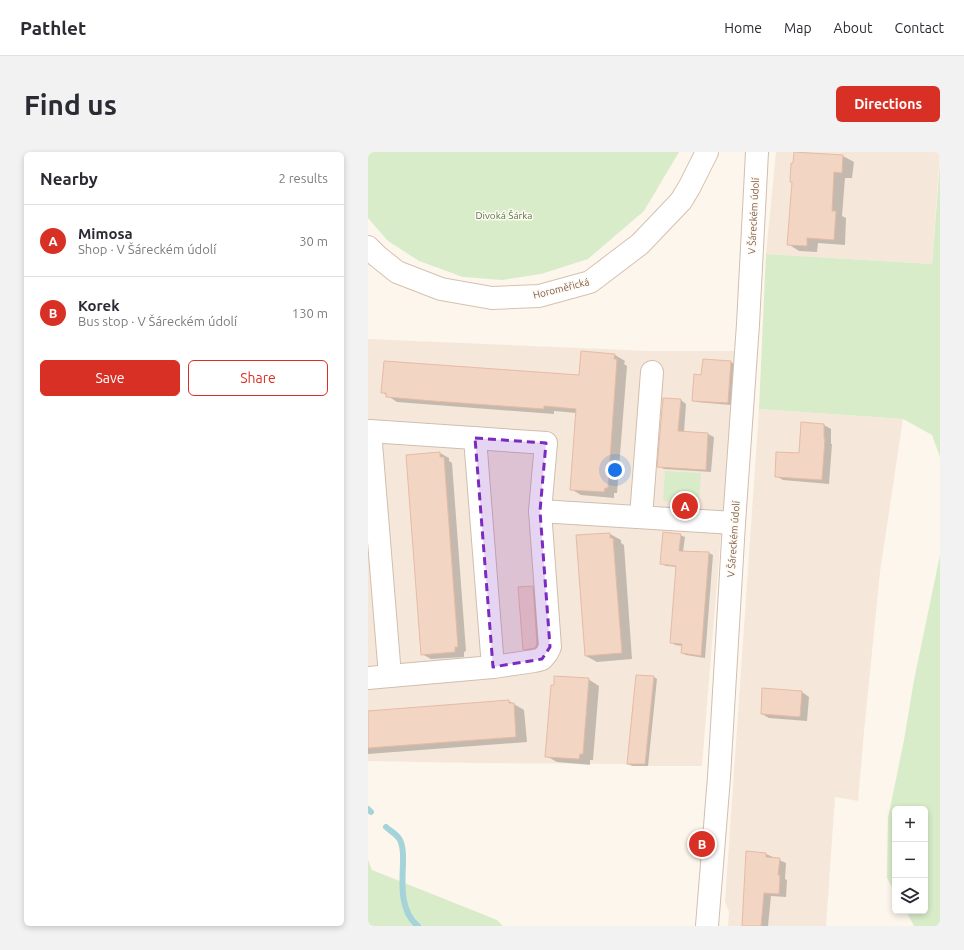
<!DOCTYPE html>
<meta charset="utf-8">
<style>
:root{--surface:#fff;--page:#f2f2f3;--text:#2b2b33;--muted:#7c7c81;--line:#e1e1e2;--accent:#d93025}
body{margin:0;font-family:Ubuntu,sans-serif;background:var(--page);color:var(--text)}
.controls{position:absolute;right:12px;bottom:12px;display:grid;overflow:hidden;border-radius:6px;box-shadow:0 2px 6px #0003}
.controls button{width:36px;height:36px;display:grid;place-items:center;padding:0;border:0;border-bottom:1px solid var(--line);background:var(--surface);color:var(--text);font:20px sans-serif}
.you{position:absolute;left:247px;top:318px;width:14px;height:14px;margin:-10px;border:3px solid #fff;border-radius:50%;background:#1a73e8;box-shadow:0 0 0 6px #1a73e833}
.badge{display:grid;place-items:center;width:26px;height:26px;border-radius:50%;background:var(--accent);color:#fff;font-size:13px;font-weight:700}
.pin{position:absolute;translate:-50% -50%;border:2px solid #fff;box-shadow:0 1px 4px #0006}
.list{margin:0;padding:0;list-style:none}
h2{display:flex;justify-content:space-between;align-items:center;height:52px;margin:0;padding:0 16px;font-size:17px}
h2 small{font-size:13px;font-weight:400;color:var(--muted)}
.list li{display:grid;grid-template-columns:26px 1fr auto;gap:12px;align-items:center;box-sizing:border-box;height:72px;padding:0 16px;border-top:1px solid var(--line)}
.list b{display:block;font-size:15px;white-space:nowrap}
.list p{margin:0;font-size:13px;white-space:nowrap;color:var(--muted)}
.list em{font-size:13px;font-style:normal;color:var(--muted)}
.actions{display:flex;gap:8px;padding:12px 16px}
.actions a{flex:1;padding:9px 0;border:1px solid var(--accent);border-radius:6px;text-align:center;font-size:14px;color:var(--accent)}
.actions .main{background:var(--accent);color:#fff}
.icon{flex:none;width:22px;height:22px;fill:none;stroke:currentColor;stroke-width:2;stroke-linecap:round;stroke-linejoin:round}
.map{position:relative;flex:none;width:572px;height:774px;overflow:hidden;border-radius:6px}
header{display:flex;align-items:center;gap:24px;box-sizing:border-box;height:56px;padding:0 20px;background:var(--surface);border-bottom:1px solid var(--line)}
header strong{font-size:19px}
nav{display:flex;gap:22px;margin-inline-start:auto;font-size:14px}
.intro{display:flex;align-items:center;justify-content:space-between;box-sizing:border-box;height:96px;padding:0 24px}
h1{margin:0;font-size:28px}
.button{padding:10px 18px;border-radius:6px;background:var(--accent);color:#fff;font-size:14px;font-weight:700}
main{display:flex;gap:24px;padding:0 24px}
aside{flex:1;background:var(--surface);border-radius:6px;box-shadow:0 2px 6px #0003}
.map>svg:first-child{display:block}
.residential{fill:#f5e8da}
.green{fill:#d8ecc9}
.shadow{fill:#0003}
.lines{fill:none;stroke-linecap:round;stroke-linejoin:round}
.stream{stroke:#a5d3da;stroke-width:6}
.building{fill:#f3d5c3;stroke:#e6bba3}
.minor-casing{stroke:#d1beb0;stroke-width:24}
.tertiary-casing{stroke:#d1beb0;stroke-width:24}
.secondary-casing{stroke:#d6c0b0;stroke-width:24}
.minor{stroke:#fff;stroke-width:22}
.tertiary{stroke:#fff;stroke-width:22}
.secondary{stroke:#fff;stroke-width:22}
.marked{fill:#7b2cbf;fill-opacity:0.2;stroke:#7b2cbf;stroke-width:3;stroke-dasharray:8 5;stroke-linejoin:round}
.labels{text-anchor:middle;stroke-width:3;stroke-linejoin:round;paint-order:stroke}
.park-label{font-size:10px;fill:#537a41;stroke:#fffaf3}
.street-label{font-size:10px;fill:#7a5c4d;stroke:#fffaf3}
</style>
<header>
<strong>Pathlet</strong>
<nav><a>Home</a><a>Map</a><a>About</a><a>Contact</a></nav>
</header>
<div class="intro"><h1>Find us</h1><a class="button">Directions</a></div>
<main>
<aside>
<h2>Nearby<small>2 results</small></h2>
<ul class="list">
<li><span class="badge">A</span><div><b>Mimosa</b><p>Shop · V Šáreckém údolí</p></div><em>30 m</em></li>
<li><span class="badge">B</span><div><b>Korek</b><p>Bus stop · V Šáreckém údolí</p></div><em>130 m</em></li>
</ul>
<div class="actions"><a class="main">Save</a><a>Share</a></div>
</aside>
<div class="map">
<svg width="572" height="774" viewBox="0 0 572 774">
<rect width="100%" height="100%" fill="#fdf6ec"/>
<!-- residential -->
<g class="residential">
<path d="M408,0h164l-8,112 -166,-10z"/>
<path d="M0,187l281,12h87l-34,415h-62l-20,-2 -148,-1 -104,-2z"/>
<path d="M391,257l144,10 -23,153 -16,160 -6,69 -23,-4 -9,129h-98l1,-14 -4,-10z"/>
</g>
<!-- green -->
<g class="green">
<path d="M0,0h311l-35,59 -56,48 -47,15 -39,6 -39,-3 -44,-16 -31,-20 -20,-23z"/>
<path d="M572,10v295l-8,-22 -29,-16 -144,-10 7,-155 166,10z"/>
<path d="M297,319l36,2 -2,30 -36,-2z"/>
<path d="M572,403v371h-26l-8,-15h19v-102h-30v83l-8,-14 1,-60 16,-78 10,-60z"/>
<path d="M0,708l4,10 125,50 6,6h-135z"/>
</g>
<!-- shadow -->
<g class="shadow">
<path d="M475,4l11,6 -2,16h-7l-3,38 4,2 -1,27 -27,-2 -1,9 -18,-1 -11,-7 5,-61 -2,-1z"/>
<path d="M247,203l10,6 -1,3 3,2 -10,127h-3v5l-33,-3 -10,-6 6,-76 -23,-2v3l-157,-12 -15,-10 198,-16z"/>
<path d="M363,210l3,2 -3,41 -35,-3 -3,-2 9,-24z"/>
<path d="M313,248l5,4 -2,28 24,2 6,3 -3,35 -47,-3 -6,-3z"/>
<path d="M434,272l22,1 7,4v15h1l-3,40 -46,-4 -7,-4 24,-21z"/>
<path d="M72,301l9,5v3l3,2 14,188 -2,1v5l-33,2 -9,-5z"/>
<path d="M242,382l11,6v3l3,2 8,114 -35,3 -11,-6z"/>
<path d="M312,383l5,2 -2,15 26,1 4,2 -8,103 -19,-3 -4,-2 1,-7 -8,-1 -4,-3 6,-75 -11,-1 -4,-2z"/>
<path d="M165,435l7,4 4,58 -13,5 -7,-5z"/>
<path d="M269,524l17,1 3,2 -9,87h-16l-4,-2z"/>
<path d="M220,527l11,7 -6,74h-3v5l-33,-3 -11,-6 8,-70z"/>
<path d="M434,540l7,5 -2,24 -38,-3 -7,-4z"/>
<path d="M141,549l15,9 3,32 -159,12v-42z"/>
<path d="M379,700l19,2 20,9 -1,16 2,1 -1,17 -15,-1 -3,30h-26z"/>
</g>
<g class="lines">
<!-- stream -->
<g class="stream">
<path d="M0,657l3,3"/>
<path d="M18,675c4,4 11,7 14,13 4,8 3,16 3,24 -1,21 -3,48 15,62"/>
</g>
</g>
<!-- building -->
<g class="building">
<path d="M426,0l49,3 -1,18 -8,-1 -2,39h4l-2,29 -27,-2v8l-20,-1 5,-63h-2l1,-19h2z"/>
<path d="M213,199l34,3 -1,5h3l-9,129h-3l-1,4 -34,-2 6,-81 -32,-3v3l-111,-8 -47,-4v-4h-5l3,-32 195,14z"/>
<path d="M335,207l28,2 -3,42 -36,-2 2,-27 7,1z"/>
<path d="M295,246l18,1 -3,32 30,2 -2,37 -49,-3z"/>
<path d="M433,270l23,2v15h1l-3,41 -47,-3 1,-25 23,1z"/>
<path d="M72,300v5h4l14,190h-3v5l-34,3 -15,-200z"/>
<path d="M295,380l18,2 -2,17 30,1 -8,104 -20,-3 1,-9 -12,-1 6,-77 -16,-2z"/>
<path d="M242,381v5h3l9,115 -37,3 -9,-121z"/>
<path d="M165,434l4,58 -2,4 -12,2 -5,-63z"/>
<path d="M268,523l18,1 -9,88h-18z"/>
<path d="M186,524l35,2 -6,76h-3l-1,5 -34,-2 6,-72h3z"/>
<path d="M394,536l40,3 -2,26 -39,-3z"/>
<path d="M141,548v3h5l2,34 -148,11v-37z"/>
<path d="M378,699l20,2v4l14,1 -2,17h2l-1,19 -15,-1 -3,33h-19z"/>
</g>
<g class="lines">
<!-- minor casing -->
<g class="minor-casing">
<g id="minor">
<path d="M172,359l194,12"/>
<path d="M273,365l11,-145"/>
<path d="M22,524l-20,-245 176,12 -6,68 10,136 -3,6 -5,6 -8,2 -41,6"/>
<path d="M0,526l22,-2 103,-9 -18,-229"/>
</g>
</g>
<!-- tertiary casing -->
<g class="tertiary-casing">
<path id="tertiary" d="M339,774l12,-149 15,-254 14,-199 9,-172"/>
</g>
<!-- secondary casing -->
<g class="secondary-casing">
<path id="secondary" d="M0,95l9,9 20,16 44,17 51,9 47,-2 51,-14 50,-38 41,-43 9,-15 17,-34"/>
</g>
<!-- minor -->
<use href="#minor" class="minor"/>
<!-- tertiary -->
<use href="#tertiary" class="tertiary"/>
<!-- secondary -->
<use href="#secondary" class="secondary"/>
</g>
<!-- marked area -->
<path class="marked" d="M107,286l71,5 -6,68 10,136 -8,12 -49,8z"/>
<g class="labels">
<!-- park labels -->
<g class="park-label">
<text x="136" y="67">Divoká Šárka</text>
</g>
<!-- street labels -->
<g class="street-label">
<text transform="translate(385 64) rotate(-87)" y="4">V Šáreckém údolí</text>
<text transform="translate(193 136) rotate(-14)" y="4">Horoměřická</text>
<text transform="translate(365 387) rotate(-86)" y="4">V Šáreckém údolí</text>
</g>
</g>
</svg>
<div class="controls">
<button>+</button>
<button>−</button>
<button><svg class="icon" aria-label="layers" viewBox="0 0 24 24"><path d="M12 4l9 5-9 5-9-5zM3 14l9 5 9-5"/></svg></button>
</div>
<div class="you"></div>
<div class="pin badge" style="left:317px;top:354px">A</div>
<div class="pin badge" style="left:334px;top:692px">B</div>
</div>
</main>
